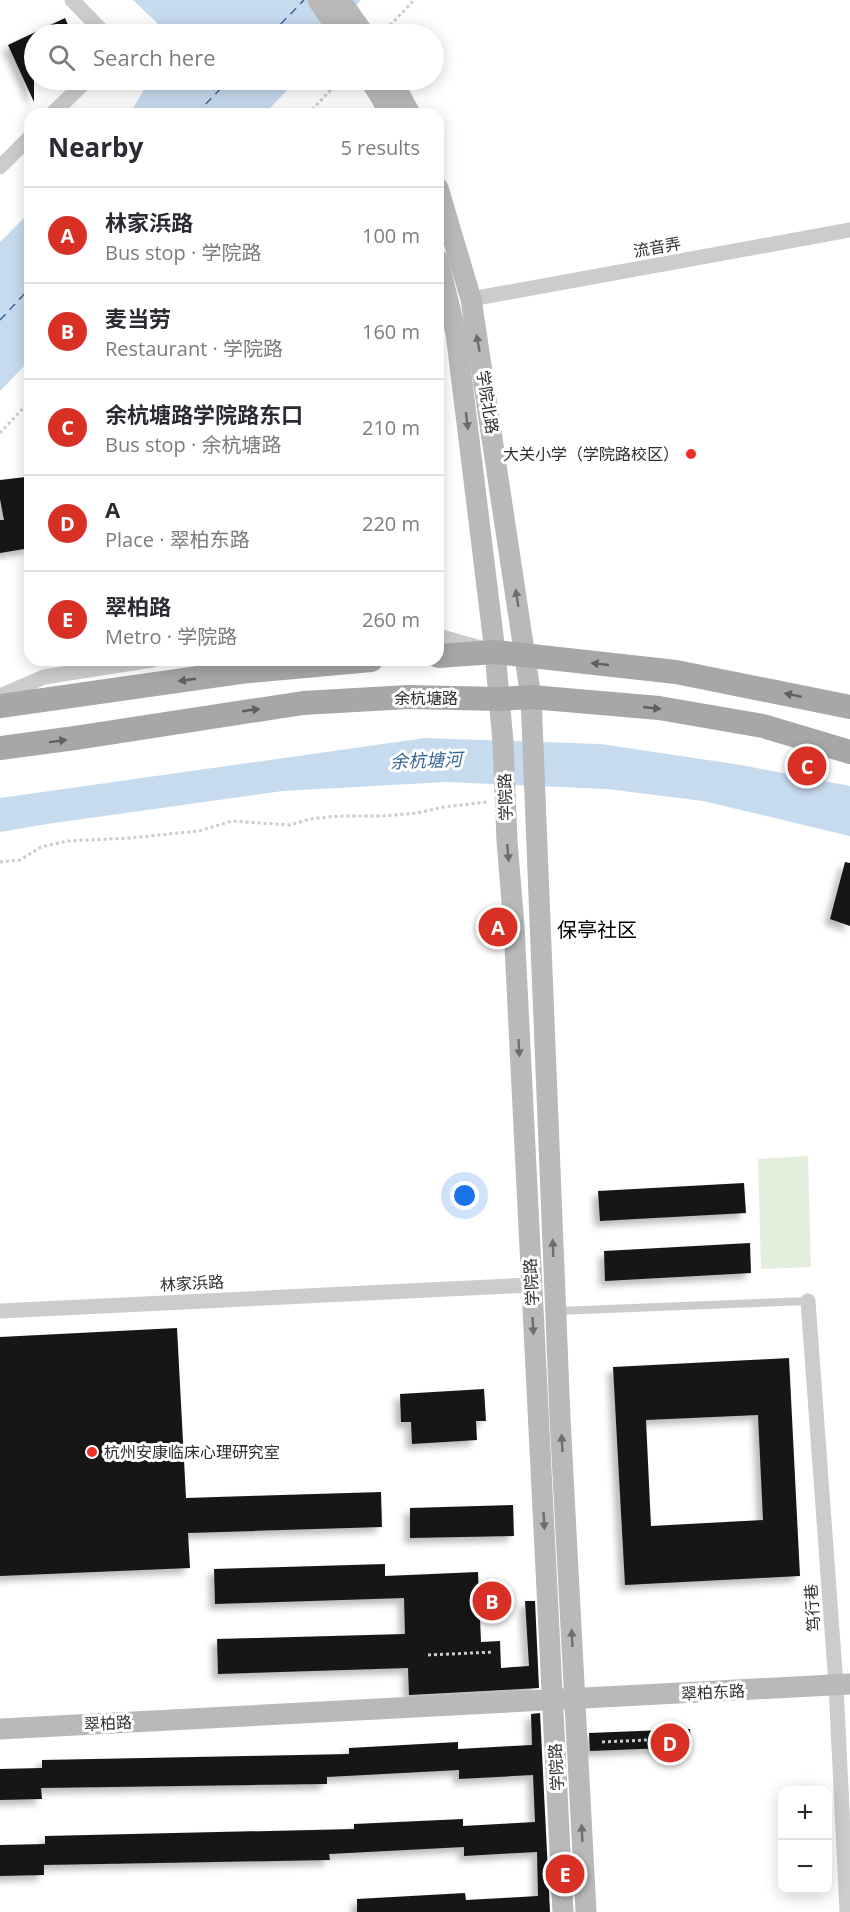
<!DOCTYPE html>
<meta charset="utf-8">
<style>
:root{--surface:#fff;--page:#f2f2f3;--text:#2b2b33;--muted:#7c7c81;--line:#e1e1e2;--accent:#d93025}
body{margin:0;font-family:"Open Sans","Noto Sans SC",sans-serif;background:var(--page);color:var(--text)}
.controls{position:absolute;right:18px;bottom:18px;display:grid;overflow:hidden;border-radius:12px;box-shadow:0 3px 15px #0003}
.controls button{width:54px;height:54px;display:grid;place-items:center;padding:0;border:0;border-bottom:2px solid var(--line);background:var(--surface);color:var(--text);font:30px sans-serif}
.you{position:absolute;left:465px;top:1196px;width:21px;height:21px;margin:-15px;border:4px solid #fff;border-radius:50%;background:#1a73e8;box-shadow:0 0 0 9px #1a73e833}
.badge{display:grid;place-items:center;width:39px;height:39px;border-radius:50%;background:var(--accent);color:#fff;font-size:20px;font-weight:700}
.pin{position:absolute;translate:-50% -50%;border:3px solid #fff;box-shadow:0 2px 6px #0006}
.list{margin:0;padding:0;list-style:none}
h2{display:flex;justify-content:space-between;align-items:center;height:78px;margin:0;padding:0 24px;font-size:26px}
h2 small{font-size:20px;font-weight:400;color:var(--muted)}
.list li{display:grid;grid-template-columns:39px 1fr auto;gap:18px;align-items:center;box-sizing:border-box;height:96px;padding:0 24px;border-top:2px solid var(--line)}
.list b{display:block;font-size:22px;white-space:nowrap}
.list p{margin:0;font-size:20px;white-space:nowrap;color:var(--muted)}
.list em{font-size:20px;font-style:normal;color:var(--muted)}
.icon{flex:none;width:33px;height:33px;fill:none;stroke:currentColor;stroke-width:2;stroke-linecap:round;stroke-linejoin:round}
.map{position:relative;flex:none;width:850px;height:1912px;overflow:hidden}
.search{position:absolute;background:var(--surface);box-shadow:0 3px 15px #0003;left:24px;top:24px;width:420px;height:66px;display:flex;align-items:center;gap:15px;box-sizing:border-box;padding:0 21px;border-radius:33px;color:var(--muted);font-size:22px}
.panel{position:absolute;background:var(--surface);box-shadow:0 3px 15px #0003;left:24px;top:108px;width:420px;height:558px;border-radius:18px}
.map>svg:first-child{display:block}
.green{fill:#e4eedc}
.water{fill:#c7dbef}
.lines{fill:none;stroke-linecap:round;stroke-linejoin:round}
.ferry{stroke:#376898;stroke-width:1.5;stroke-dasharray:8 6;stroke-linecap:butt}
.building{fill:#161616;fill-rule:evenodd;filter:url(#shadow)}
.path{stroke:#ccc;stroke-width:3;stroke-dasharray:3 3;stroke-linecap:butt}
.lane{stroke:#ccc;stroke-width:8}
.street{stroke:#ccc;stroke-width:15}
.secondary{stroke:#b9b9b9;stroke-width:21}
.primary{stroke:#a7a7a7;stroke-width:24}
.oneway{fill:#6d6d6d}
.oneway2{fill:#5f5f5f}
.poi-dot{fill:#f22d26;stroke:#fff;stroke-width:2}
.labels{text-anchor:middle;stroke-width:6;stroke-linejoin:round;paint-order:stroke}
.street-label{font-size:16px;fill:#2f2f2f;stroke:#fff}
.poi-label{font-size:16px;fill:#2f2f2f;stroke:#fff;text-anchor:end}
.water-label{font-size:18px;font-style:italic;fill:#376898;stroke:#fff}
.quarter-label{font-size:20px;fill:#000;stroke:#fff}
</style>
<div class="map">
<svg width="850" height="1912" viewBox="0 0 850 1912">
<defs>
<filter id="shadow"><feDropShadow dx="-5.5" dy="5.5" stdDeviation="3" flood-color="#0004"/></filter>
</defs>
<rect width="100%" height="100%" fill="#fff"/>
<!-- green -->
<path class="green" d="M808,1156l3,111 -50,2 -3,-110z"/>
<!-- water -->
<g class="water">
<path d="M133,0h228l-28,34h-173l-3,-11z"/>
<path d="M150,80h147l-33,34h-137l6,-6z"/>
<path d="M30,212v148l-30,31v-149z"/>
<path d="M425,738l176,6 140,21 109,21v50l-147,-35 -96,-12 -160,-7 -164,9 -236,33 -47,8v-34z"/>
</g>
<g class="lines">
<!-- ferry -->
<g class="ferry">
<path d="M271,34l33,-34"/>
<path d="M196,114l33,-34"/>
<path d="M0,320l30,-32"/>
</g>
</g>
<!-- building -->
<g class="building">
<path d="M65,18l7,16h-38v68l-26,-57z"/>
<path d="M26,477l4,26v45l-30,5v-33h4l-4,-21v-19z"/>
<path d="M845,862l5,1v63l-20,-7z"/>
<path d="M744,1183l2,30 -146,8 -2,-30z"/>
<path d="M750,1243l1,30 -146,8 -1,-30z"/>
<path d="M177,1328l9,170 195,-6 1,35 -194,6 2,35 -190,8v-239z"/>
<path d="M789,1358l11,218 -175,9 -12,-218zM758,1415l5,105 -112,6 -5,-106z"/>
<path d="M484,1389l2,32h-10l1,19 -65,4 -1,-22h-10l-1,-28z"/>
<path d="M513,1505l1,31 -104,2v-30z"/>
<path d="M385,1564v12l93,-4 3,70 19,-1 1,27 28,-2 -4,-65h10l4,87 -130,7 -1,-27 -190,6 -1,-35 188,-5 -1,-36 -189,6 -1,-35z"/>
<path d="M540,1713l10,199h-193v-13l108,-6 1,7 72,-4 -1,-44 -73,4v-9l-135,7 1,6 -286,5v10l-44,1v-31l45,-1v-8l309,-7v-5l109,-5v7l72,-4 -2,-47 -74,4v-9l-132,7v7l-286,4 1,11 -42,1v-31l42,-1v-8l307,-6v-6l109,-6v7l74,-4 -1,-31z"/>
<path d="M690,1729l1,18 -101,4 -1,-18z"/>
</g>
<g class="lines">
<!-- path -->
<g class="path">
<path d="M382,34l32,-34"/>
<path d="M308,114l32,-34"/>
<path d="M0,433l30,-32"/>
<path d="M0,862l20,-2 21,-13 27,-6 62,-3 69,-7 33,-10 58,4 20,-6 29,-3h45l33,-3 27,-6 43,-5"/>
<path d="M428,1655l66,-3"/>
<path d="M602,1742l89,-4"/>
</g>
<!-- lane -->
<path class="lane" d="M558,1311l250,-10"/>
<!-- street -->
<g class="street">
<path d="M72,0l33,34"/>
<path d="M52,114l35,-34"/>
<path d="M0,167l30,-30"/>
<path d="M471,299l379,-69"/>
<path d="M438,636l43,12"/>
<path d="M0,696l44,-19 108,-17"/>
<path d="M808,1301l28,384 11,227"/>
<path d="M0,1311l531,-26"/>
</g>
<!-- secondary -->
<g class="secondary">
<path d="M318,0l23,34"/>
<path d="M340,0l24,34"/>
<path d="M370,80l12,19 7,15"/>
<path d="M392,80l18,34"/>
<path d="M438,188l33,111 60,398 29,721 26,494"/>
<path d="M438,260l18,73 39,319 8,90 4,99 7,85 49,986"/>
<path d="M0,1729l850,-45"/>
</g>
<!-- primary -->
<g class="primary">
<path d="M438,656l57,-4 181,20 174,35"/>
<path d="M0,706l240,-34 131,-12"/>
<path d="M0,748l75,-10 228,-35 105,-6 92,2 31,-2 128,11 104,18 87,26"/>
</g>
</g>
<!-- one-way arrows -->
<defs><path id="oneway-solid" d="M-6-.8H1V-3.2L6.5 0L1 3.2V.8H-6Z" transform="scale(1.5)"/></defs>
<g class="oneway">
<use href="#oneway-solid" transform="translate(478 343) rotate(-100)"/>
<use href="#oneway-solid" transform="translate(467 421) rotate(83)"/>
<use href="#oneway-solid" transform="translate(517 598) rotate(-99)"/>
<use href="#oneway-solid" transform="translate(508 853) rotate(85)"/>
<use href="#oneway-solid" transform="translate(519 1048) rotate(87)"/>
<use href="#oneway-solid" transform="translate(553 1248) rotate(-92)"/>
<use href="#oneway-solid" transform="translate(533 1326) rotate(87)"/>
<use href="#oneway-solid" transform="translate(562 1443) rotate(-93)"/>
<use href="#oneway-solid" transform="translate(544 1521) rotate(87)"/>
<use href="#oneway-solid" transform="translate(572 1638) rotate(-93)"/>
<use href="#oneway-solid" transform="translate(582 1833) rotate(-93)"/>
</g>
<g class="oneway2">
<use href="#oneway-solid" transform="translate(600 664) rotate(-174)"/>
<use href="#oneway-solid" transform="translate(187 680) rotate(172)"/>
<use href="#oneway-solid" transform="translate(793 695) rotate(-168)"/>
<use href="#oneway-solid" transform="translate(652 708) rotate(6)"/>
<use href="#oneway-solid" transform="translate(251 710) rotate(-8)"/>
<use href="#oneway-solid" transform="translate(58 741) rotate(-7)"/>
</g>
<!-- markers -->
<g class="poi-dot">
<circle cx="691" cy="454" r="6"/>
<circle cx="92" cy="1452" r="6"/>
</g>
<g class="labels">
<!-- street labels -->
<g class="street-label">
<text transform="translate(657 247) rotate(-10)" y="6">流音弄</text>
<text transform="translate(488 402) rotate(81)" y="6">学院北路</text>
<text x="426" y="704">余杭塘路</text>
<text transform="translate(505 797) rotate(-92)" y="6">学院路</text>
<text transform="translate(531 1282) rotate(-93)" y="6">学院路</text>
<text transform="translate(192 1283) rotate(-3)" y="6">林家浜路</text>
<text transform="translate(812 1608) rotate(-94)" y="6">笃行巷</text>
<text transform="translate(713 1692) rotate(-3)" y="6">翠柏东路</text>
<text transform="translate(108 1723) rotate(-3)" y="6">翠柏路</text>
<text transform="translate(556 1767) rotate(-93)" y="6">学院路</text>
</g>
<!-- poi labels -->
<g class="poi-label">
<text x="679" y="460">大关小学（学院路校区）</text>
<text x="104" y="1458" text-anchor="start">杭州安康临床心理研究室</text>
</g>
<!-- water labels -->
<g class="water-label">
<text transform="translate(426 761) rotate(-2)" y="6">余杭塘河</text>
</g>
<!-- quarter labels -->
<g class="quarter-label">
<text x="597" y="937">保亭社区</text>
</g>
</g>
</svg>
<div class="controls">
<button>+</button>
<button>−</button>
</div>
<div class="you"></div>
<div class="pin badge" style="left:498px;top:927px">A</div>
<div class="pin badge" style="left:492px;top:1601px">B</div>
<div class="pin badge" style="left:807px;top:766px">C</div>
<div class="pin badge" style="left:670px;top:1743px">D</div>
<div class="pin badge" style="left:565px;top:1874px">E</div>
<div class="search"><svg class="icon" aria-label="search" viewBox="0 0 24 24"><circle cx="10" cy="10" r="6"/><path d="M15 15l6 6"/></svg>Search here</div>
<section class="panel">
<h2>Nearby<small>5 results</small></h2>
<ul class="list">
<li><span class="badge">A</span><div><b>林家浜路</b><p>Bus stop · 学院路</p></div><em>100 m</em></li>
<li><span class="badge">B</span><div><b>麦当劳</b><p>Restaurant · 学院路</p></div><em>160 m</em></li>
<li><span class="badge">C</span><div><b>余杭塘路学院路东口</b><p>Bus stop · 余杭塘路</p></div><em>210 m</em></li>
<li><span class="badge">D</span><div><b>A</b><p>Place · 翠柏东路</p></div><em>220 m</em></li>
<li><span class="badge">E</span><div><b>翠柏路</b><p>Metro · 学院路</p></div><em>260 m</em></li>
</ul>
</section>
</div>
